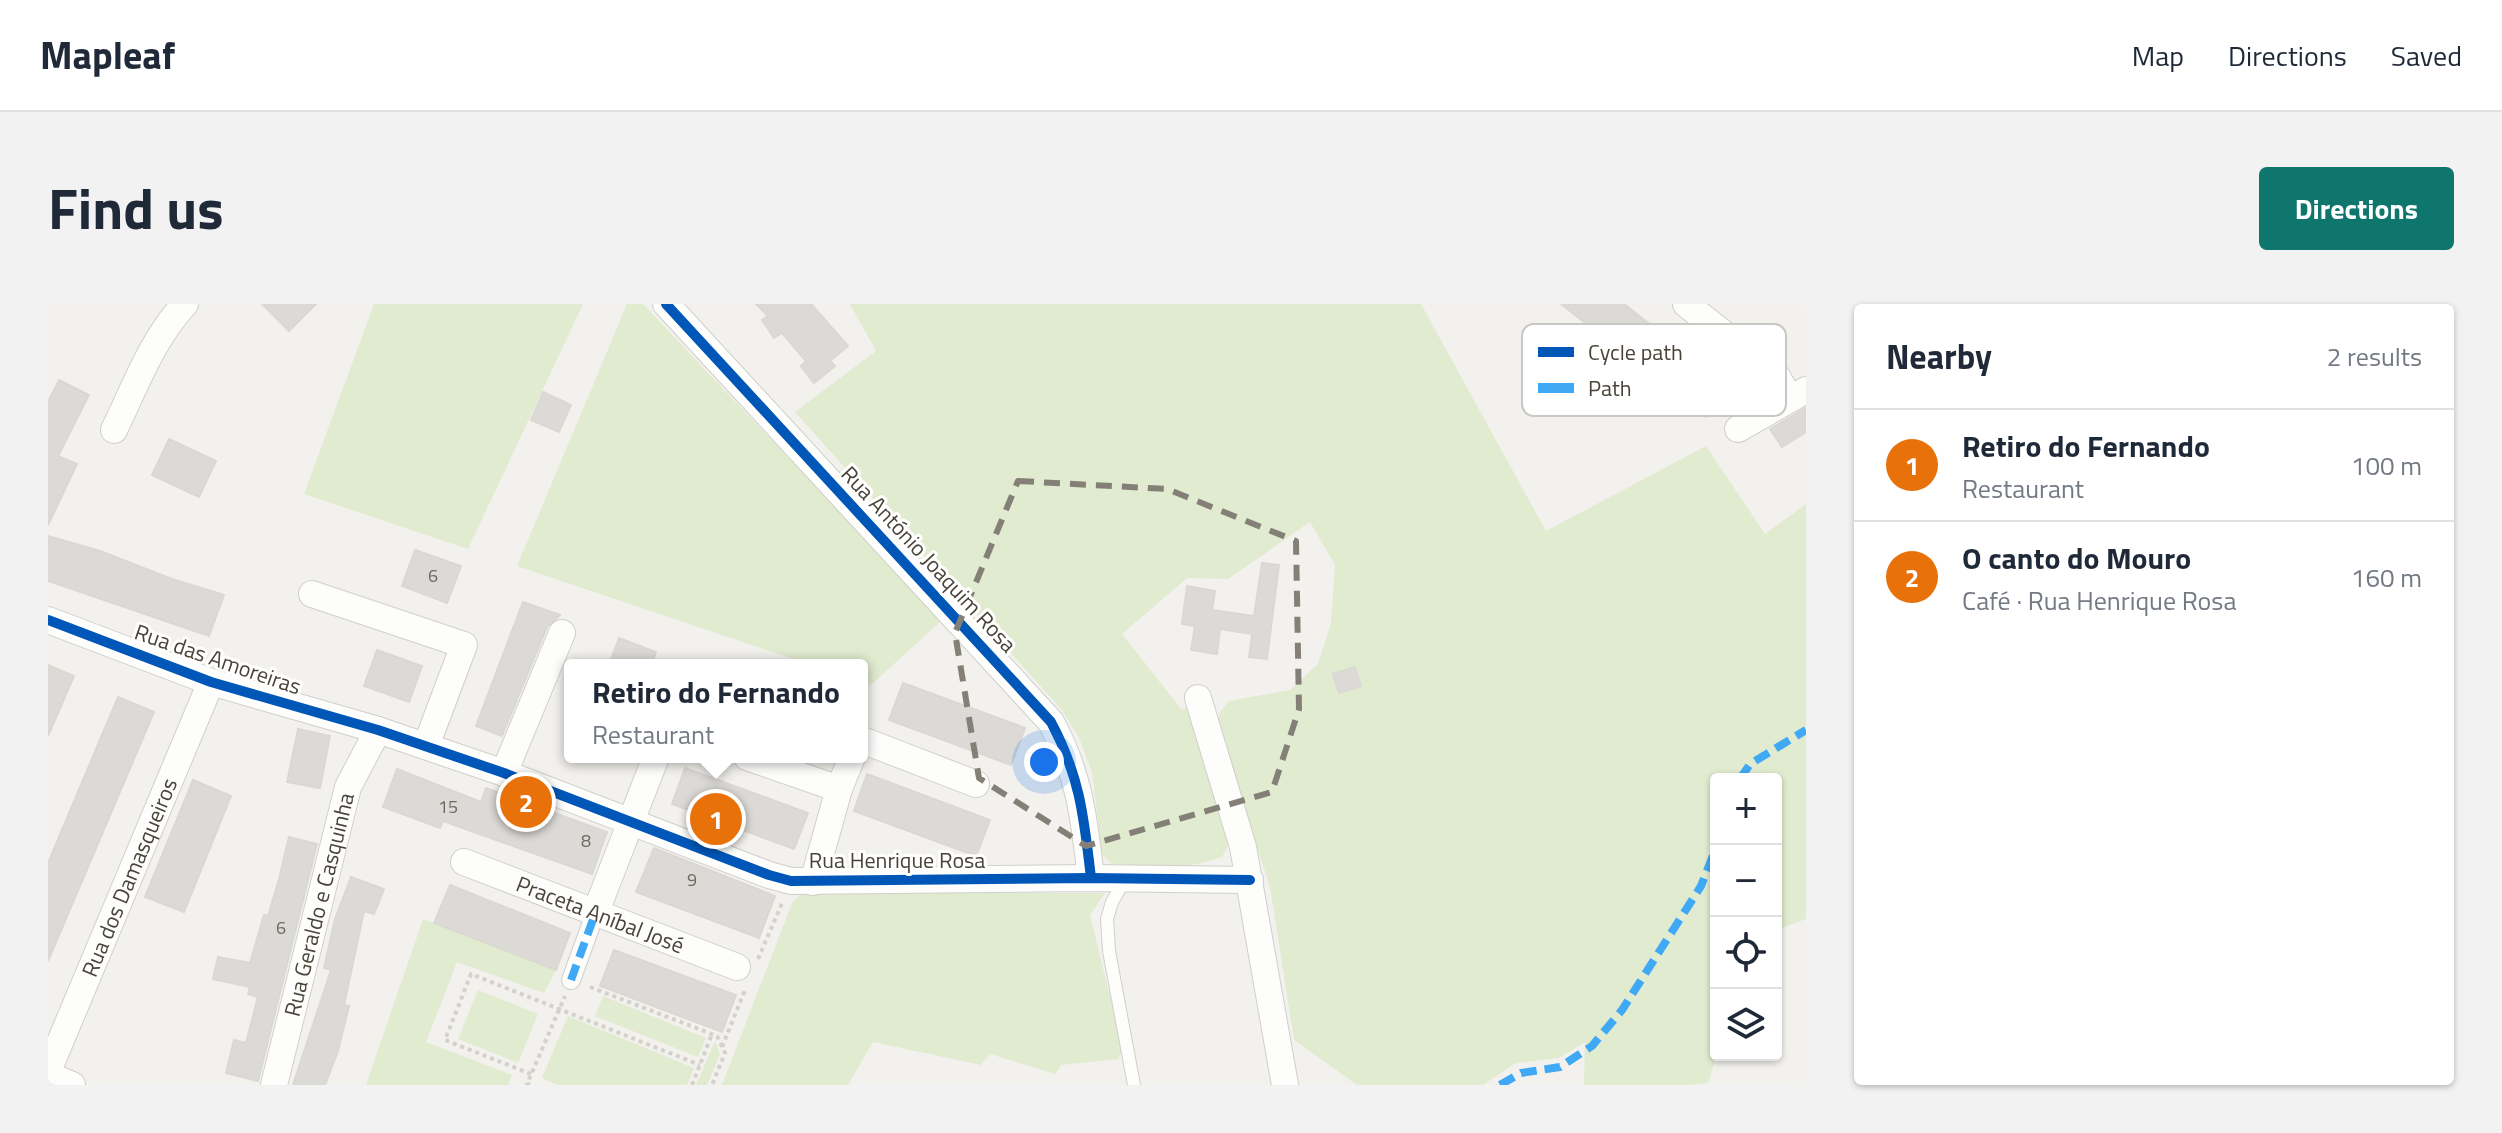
<!DOCTYPE html>
<meta charset="utf-8">
<style>
:root{--surface:#fff;--page:#f2f2f3;--text:#1f2937;--muted:#747a83;--line:#e0e1e3;--accent:#0f766e}
body{margin:0;font-family:"Titillium Web",sans-serif;background:var(--page);color:var(--text)}
.controls{position:absolute;right:24px;bottom:24px;display:grid;overflow:hidden;border-radius:8px;box-shadow:0 2px 6px #0004}
.controls button{width:72px;height:72px;display:grid;place-items:center;padding:0;border:0;border-bottom:2px solid var(--line);background:var(--surface);color:var(--text);font:40px sans-serif}
.you{position:absolute;left:996px;top:458px;width:28px;height:28px;margin:-20px;border:6px solid #fff;border-radius:50%;background:#1a73e8;box-shadow:0 0 0 12px #1a73e833}
.badge{display:grid;place-items:center;width:52px;height:52px;border-radius:50%;background:var(--accent);color:#fff;font-size:26px;font-weight:700}
.pin{position:absolute;translate:-50% -50%;border:4px solid #fff;box-shadow:0 2px 8px #0006}
.popup{position:absolute;left:516px;top:355px;width:304px;height:104px;box-sizing:border-box;display:grid;place-content:center;border-radius:8px;background:var(--surface);filter:drop-shadow(0 2px 6px #0005);font-size:26px;white-space:nowrap;color:var(--muted)}
.popup b{font-size:30px;color:var(--text)}
.popup::after{content:'';position:absolute;left:50%;top:100%;margin-left:-16px;border:16px solid transparent;border-top-color:var(--surface)}
.list{margin:0;padding:0;list-style:none}
h2{display:flex;justify-content:space-between;align-items:center;height:104px;margin:0;padding:0 32px;font-size:34px}
h2 small{font-size:26px;font-weight:400;color:var(--muted)}
.list li{display:grid;grid-template-columns:52px 1fr auto;gap:24px;align-items:center;box-sizing:border-box;height:112px;padding:0 32px;border-top:2px solid var(--line)}
.list b{display:block;font-size:30px;white-space:nowrap}
.list p{margin:0;font-size:26px;white-space:nowrap;color:var(--muted)}
.list em{font-size:26px;font-style:normal;color:var(--muted)}
.icon{flex:none;width:44px;height:44px;fill:none;stroke:currentColor;stroke-width:2;stroke-linecap:round;stroke-linejoin:round}
.map{position:relative;flex:none;width:1758px;height:781px;overflow:hidden;border-radius:8px}
header{display:flex;align-items:center;gap:48px;box-sizing:border-box;height:112px;padding:0 40px;background:var(--surface);border-bottom:2px solid var(--line)}
header strong{font-size:38px}
nav{display:flex;gap:44px;margin-inline-start:auto;font-size:28px}
.intro{display:flex;align-items:center;justify-content:space-between;box-sizing:border-box;height:192px;padding:0 48px}
h1{margin:0;font-size:56px}
.button{padding:20px 36px;border-radius:8px;background:var(--accent);color:#fff;font-size:28px;font-weight:700}
main{display:flex;gap:48px;padding:0 48px}
aside{flex:1;background:var(--surface);border-radius:8px;box-shadow:0 2px 6px #0004}
.map>svg:first-child{display:block}
.green{fill:#e0ebcf}
.building{fill:#dcdad6;stroke:#dbd8d3;stroke-width:2}
.lines{fill:none;stroke-linecap:round;stroke-linejoin:round}
.service-casing{stroke:#d1cfcb;stroke-width:14}
.pedestrian-casing{stroke:#d1cfcb;stroke-width:20}
.minor-casing{stroke:#d1cfcb;stroke-width:28}
.path{stroke:#d3d1cb;stroke-width:4;stroke-dasharray:4 4;stroke-linecap:butt}
.service{stroke:#fdfdfc;stroke-width:12}
.pedestrian{stroke:#fdfdfc;stroke-width:18}
.minor{stroke:#fdfdfc;stroke-width:26}
.quiet{stroke:#3fa9f5;stroke-width:8;stroke-dasharray:16 8;stroke-linecap:butt}
.cycleway-casing{stroke:#fff;stroke-width:15}
.cycleway{stroke:#0057b8;stroke-width:10}
.marked{fill:none;stroke:#848078;stroke-width:6;stroke-dasharray:16 10;stroke-linejoin:round}
.labels{text-anchor:middle;stroke-width:6;stroke-linejoin:round;paint-order:stroke}
.number-label{font-size:18px;fill:#6e6a61}
.street-label{font-size:22px;fill:#494339;stroke:#fff}
.key{fill:#fff;stroke:#c8c7c4;stroke-width:2}
.key-label{font-size:22px;fill:#494339}
</style>
<header>
<strong>Mapleaf</strong>
<nav><a>Map</a><a>Directions</a><a>Saved</a></nav>
</header>
<div class="intro"><h1>Find us</h1><a class="button">Directions</a></div>
<main>
<div class="map">
<svg width="1758" height="781" viewBox="0 0 1758 781">
<rect width="100%" height="100%" fill="#f3f1ed"/>
<!-- green -->
<g class="green">
<path d="M326,0h209l-115,245 -164,-55z"/>
<path d="M579,0h16l299,316 -71,65 -9,-3v-17h-51l-294,-99z"/>
<path d="M802,0h571l125,227 160,-85 59,88 41,-30v415l-30,11v-151h-60l1,276 -9,28 -17,2h-107l1,-43 -26,16 -43,5 -33,22h-126l-63,-45 -24,-153 -53,-164 3,-11 9,-11 61,-11 28,-26 13,-41 4,-58 -25,-43 -82,57 -41,-1 -65,56 59,75 9,-1 36,122 2,16 -6,11c-33,13 -77,11 -112,6l-8,-9 -10,-82 -13,-34 -17,-28 -267,-298 81,-61z"/>
<path d="M754,589h303l-15,22 33,135 -5,9 -57,6 -6,9 -65,-20 -9,11 -108,-23 -25,43h-126l70,-182z"/>
<path d="M375,615l133,51 -12,23 -87,-31 -31,80 86,33 -4,10h-142z"/>
<path d="M430,686l60,24 -20,49 -60,-24z"/>
<path d="M555,692l103,42 -8,19 -103,-41z"/>
<path d="M520,712l126,52 -7,17h-129l-16,-7z"/>
<path d="M667,737l5,13 -13,31h-11z"/>
</g>
<!-- building -->
<g class="building">
<path d="M214,0h54l-27,27z"/>
<path d="M708,0h55l37,42 -18,15 5,5 -21,17 -13,-17 5,-5 -24,-28 -8,5 -12,-18 6,-4z"/>
<path d="M1513,0h63l106,83 -24,30z"/>
<path d="M11,76l30,15 -31,61 19,8 -29,61v-123z"/>
<path d="M495,88l28,13 -12,27 -28,-12z"/>
<path d="M1758,104v24l-24,15 -12,-18z"/>
<path d="M121,135l47,22 -17,36 -47,-22z"/>
<path d="M0,232l52,15 72,28 52,16 -15,41 -161,-55z"/>
<path d="M367,246l46,16 -14,37 -45,-17z"/>
<path d="M1214,259l17,2 -12,94 -18,-2 3,-23 -32,-5 -3,25 -26,-4 4,-24 -13,-2 5,-38 28,5 -3,19 42,6z"/>
<path d="M475,298l37,13 -13,12 -45,109 -26,-10z"/>
<path d="M571,334l37,14 -5,13h-42z"/>
<path d="M329,346l45,16 -13,36 -45,-16z"/>
<path d="M0,361l26,11 -26,60z"/>
<path d="M1307,363l6,19 -22,7 -6,-19z"/>
<path d="M855,379l122,45 -14,37 -122,-45z"/>
<path d="M70,393l36,15 -106,249v-98z"/>
<path d="M250,425l32,7 -10,52 -33,-6z"/>
<path d="M637,464l123,45 -14,36 -122,-45z"/>
<path d="M349,465l84,33 5,-14 121,44 -15,42 -149,-53 -3,7 -57,-21z"/>
<path d="M819,470l123,46 -14,36 -122,-45z"/>
<path d="M145,476l38,16 -47,116 -39,-15z"/>
<path d="M241,533l28,7 -59,237 -32,-8 8,-33 12,3 12,-46 -10,-3 2,-7 -37,-8 5,-22 32,6 14,-48 4,1 11,-37z"/>
<path d="M606,544l121,48 -16,42 -123,-46z"/>
<path d="M303,573l33,12 -10,25 -10,-3 -20,94 5,1 -11,45 -13,34h-32l38,-115 -7,-2 11,-49z"/>
<path d="M402,581l120,48 -14,37 -122,-47z"/>
<path d="M566,646l122,45 -14,37 -122,-46z"/>
</g>
<g class="lines">
<!-- service casing -->
<g class="service-casing">
<path id="service" d="M1078,574l-14,24 -5,17 2,32 25,134"/>
</g>
<!-- pedestrian casing -->
<g class="pedestrian-casing">
<path id="pedestrian" d="M523,676l24,-66"/>
</g>
<!-- minor casing -->
<g class="minor-casing">
<g id="minor">
<path d="M618,0l385,418c29,54 33,96 40,156"/>
<path d="M1638,0l90,71 14,24"/>
<path d="M1690,125l68,-39"/>
<path d="M66,126c21,-43 38,-91 71,-126"/>
<path d="M264,290l152,51 -38,101"/>
<path d="M0,316l163,62 167,48 126,43 265,102 22,6 300,-3 159,2"/>
<path d="M1150,394l45,149 42,238"/>
<path d="M814,436l114,44"/>
<path d="M699,453l92,32"/>
<path d="M456,469l58,-140"/>
<path id="s1" d="M416,558l273,105"/>
<path d="M765,578l26,-93 13,-32"/>
<path d="M547,610l61,-157"/>
<path id="s2" d="M0,767l163,-389"/>
<path d="M0,771l24,10"/>
<path id="s3" d="M226,781l74,-298 30,-57"/>
</g>
</g>
<!-- path -->
<g class="path">
<path d="M710,655l25,-58"/>
<path d="M542,683l127,49 8,17 -13,32"/>
<path d="M674,743l23,-57"/>
<path d="M483,770l-86,-34 26,-66 229,91"/>
<path d="M482,781l-3,-1 38,-88"/>
<path d="M644,781l20,-51"/>
</g>
<!-- service -->
<use href="#service" class="service"/>
<!-- pedestrian -->
<use href="#pedestrian" class="pedestrian"/>
<!-- minor -->
<use href="#minor" class="minor"/>
<!-- quiet -->
<g class="quiet">
<path d="M1692,475l10,-15 56,-34"/>
<path d="M523,676l24,-66"/>
<path d="M1452,781l21,-12 39,-6 32,-21 30,-36 79,-124 15,-38"/>
</g>
<!-- cycleway casing -->
<g class="cycleway-casing">
<g id="cycleway">
<path d="M618,0l385,418c29,54 33,96 40,156"/>
<path d="M0,316l163,62 167,48 126,43 265,102 22,6 300,-3 159,2"/>
</g>
</g>
<!-- cycleway -->
<use href="#cycleway" class="cycleway"/>
</g>
<!-- marked area -->
<path class="marked" d="M970,177l149,8 129,52 3,168 -27,83 -186,54 -107,-68 -24,-145z"/>
<g class="labels">
<!-- number labels -->
<g class="number-label">
<text x="385" y="278">6</text>
<text x="400" y="509">15</text>
<text x="538" y="543">8</text>
<text x="644" y="582">9</text>
<text x="233" y="630">6</text>
</g>
<!-- street labels -->
<g class="street-label">
<text transform="translate(881 255) rotate(47)" y="8">Rua António Joaquim Rosa</text>
<text transform="translate(170 355) rotate(19)" y="8">Rua das Amoreiras</text>
<text x="849" y="564">Rua Henrique Rosa</text>
<text dy="8" stroke="none"><textPath href="#s2" startOffset="210">Rua dos Damasqueiros</textPath></text>
<text dy="8" stroke="none"><textPath href="#s3" startOffset="186">Rua Geraldo e Casquinha</textPath></text>
<text dy="8" stroke="none"><textPath href="#s1" startOffset="146">Praceta Aníbal José</textPath></text>
</g>
</g>
<!-- legend -->
<rect x="1474" y="20" width="264" height="92" rx="12" class="key"/>
<rect x="1490" y="43" width="36" height="10" fill="#0057b8"/>
<rect x="1490" y="79" width="36" height="10" fill="#3fa9f5"/>
<g class="key-label">
<text x="1540" y="56">Cycle path</text>
<text x="1540" y="92">Path</text>
</g>
</svg>
<div class="controls">
<button>+</button>
<button>−</button>
<button><svg class="icon" aria-label="locate" viewBox="0 0 24 24"><circle cx="12" cy="12" r="6"/><path d="M12 2v4M12 18v4M2 12h4M18 12h4"/></svg></button>
<button><svg class="icon" aria-label="layers" viewBox="0 0 24 24"><path d="M12 4l9 5-9 5-9-5zM3 14l9 5 9-5"/></svg></button>
</div>
<div class="you"></div>
<div class="pin badge" style="left:668px;top:515px;background:#e8710a">1</div>
<div class="popup"><b>Retiro do Fernando</b>Restaurant</div>
<div class="pin badge" style="left:478px;top:498px;background:#e8710a">2</div>
</div>
<aside>
<h2>Nearby<small>2 results</small></h2>
<ul class="list">
<li><span class="badge" style="background:#e8710a">1</span><div><b>Retiro do Fernando</b><p>Restaurant</p></div><em>100 m</em></li>
<li><span class="badge" style="background:#e8710a">2</span><div><b>O canto do Mouro</b><p>Café · Rua Henrique Rosa</p></div><em>160 m</em></li>
</ul>
</aside>
</main>
